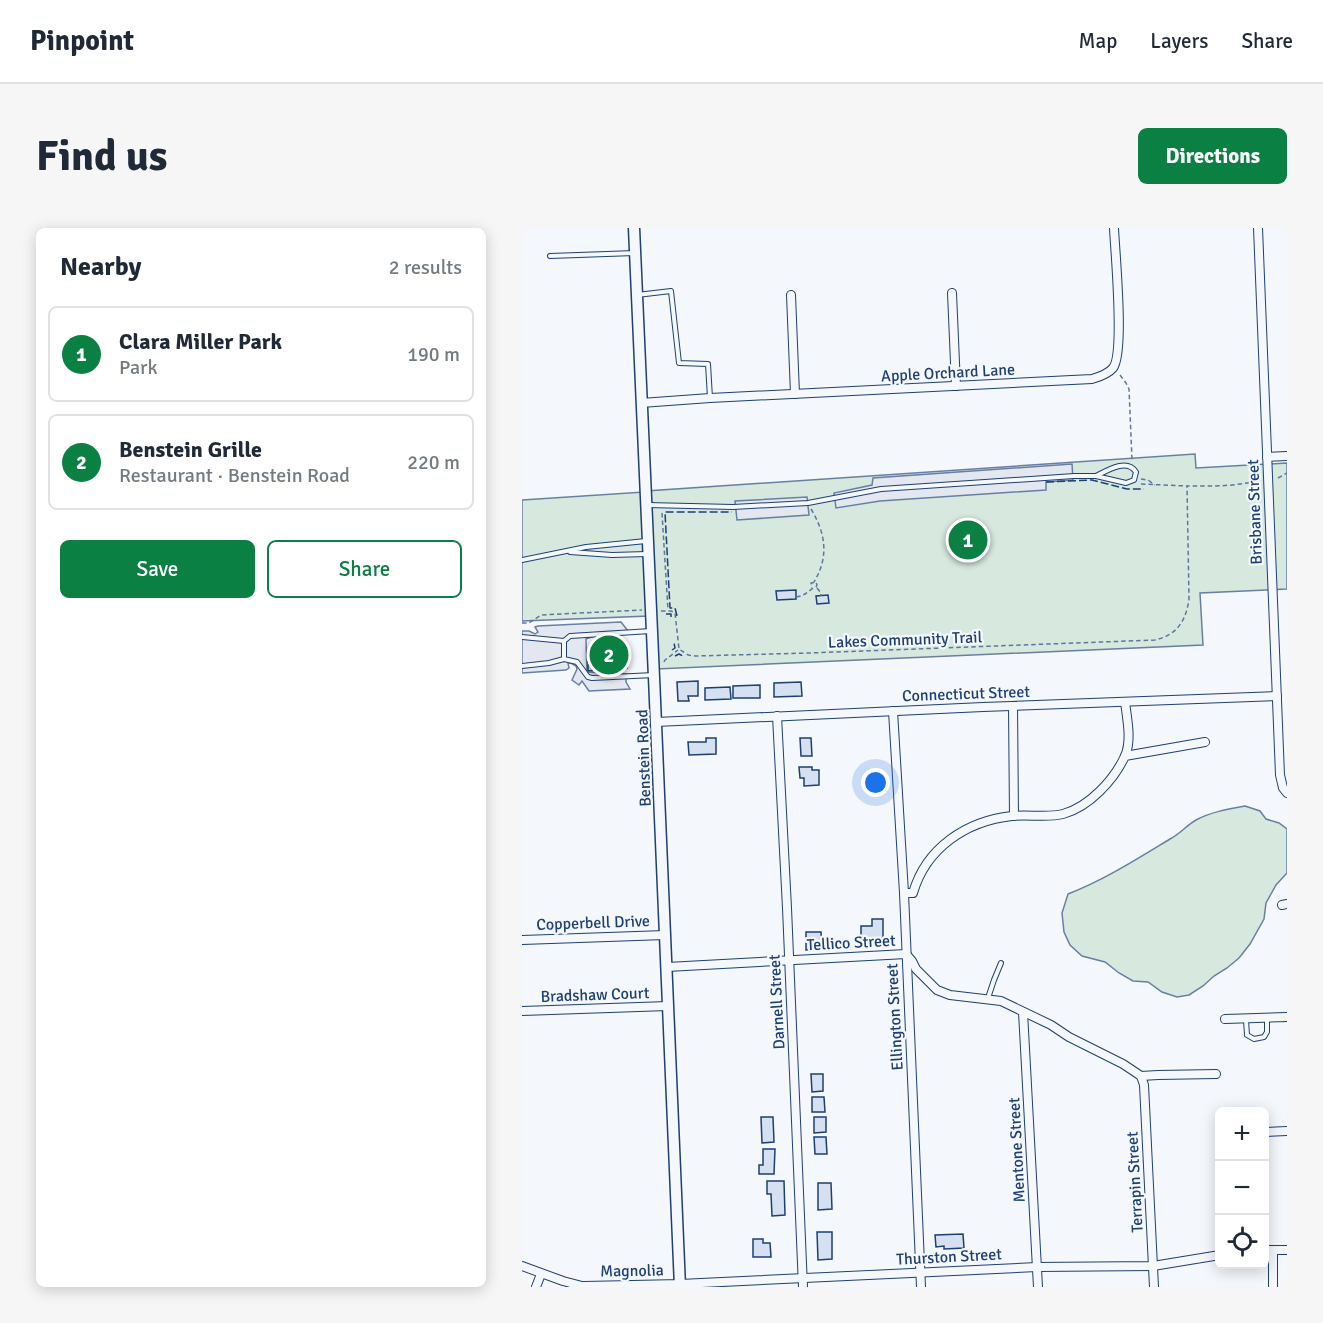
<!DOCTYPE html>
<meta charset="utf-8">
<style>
:root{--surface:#fff;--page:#f6f6f7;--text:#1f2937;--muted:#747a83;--line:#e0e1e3;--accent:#0b8043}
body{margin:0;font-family:Signika,sans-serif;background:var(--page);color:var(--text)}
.controls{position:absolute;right:18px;bottom:18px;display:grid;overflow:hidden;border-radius:9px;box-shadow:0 3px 15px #0003}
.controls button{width:54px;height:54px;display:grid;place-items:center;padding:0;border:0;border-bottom:2px solid var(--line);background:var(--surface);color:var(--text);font:30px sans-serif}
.you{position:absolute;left:354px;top:555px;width:21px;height:21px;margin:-15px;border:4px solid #fff;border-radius:50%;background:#1a73e8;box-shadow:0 0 0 9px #1a73e833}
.badge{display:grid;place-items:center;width:39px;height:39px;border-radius:50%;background:var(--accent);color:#fff;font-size:20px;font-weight:700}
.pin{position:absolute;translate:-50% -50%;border:3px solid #fff;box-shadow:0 2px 6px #0006}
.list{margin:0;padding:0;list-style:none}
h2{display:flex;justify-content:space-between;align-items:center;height:78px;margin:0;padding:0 24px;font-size:26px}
h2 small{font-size:20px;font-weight:400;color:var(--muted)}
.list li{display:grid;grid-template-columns:39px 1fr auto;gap:18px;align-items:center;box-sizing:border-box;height:96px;margin:0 12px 12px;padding:0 12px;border:2px solid var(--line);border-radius:9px}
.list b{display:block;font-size:22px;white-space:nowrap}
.list p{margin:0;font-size:20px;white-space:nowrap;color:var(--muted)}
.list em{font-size:20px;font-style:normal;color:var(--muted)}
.actions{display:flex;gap:12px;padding:18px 24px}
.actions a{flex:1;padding:14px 0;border:2px solid var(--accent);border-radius:9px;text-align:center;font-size:21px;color:var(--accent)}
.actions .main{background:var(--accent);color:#fff}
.icon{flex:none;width:33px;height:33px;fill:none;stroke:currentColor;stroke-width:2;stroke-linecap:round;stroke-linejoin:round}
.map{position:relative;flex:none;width:765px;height:1059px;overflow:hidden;border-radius:9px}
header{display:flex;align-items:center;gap:36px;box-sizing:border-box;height:84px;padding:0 30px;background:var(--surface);border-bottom:2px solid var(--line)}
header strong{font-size:28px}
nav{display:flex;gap:33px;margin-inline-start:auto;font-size:21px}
.intro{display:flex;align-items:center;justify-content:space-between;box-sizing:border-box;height:144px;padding:0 36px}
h1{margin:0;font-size:42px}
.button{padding:15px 27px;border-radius:9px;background:var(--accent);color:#fff;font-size:21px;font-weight:700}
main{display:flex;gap:36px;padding:0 36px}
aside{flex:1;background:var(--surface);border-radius:9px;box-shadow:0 3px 15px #0003}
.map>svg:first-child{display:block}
.green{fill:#d7e8df;stroke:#687fa3;stroke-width:1.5}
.parking{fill:#e3e8f0;stroke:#687fa3;stroke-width:1.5}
.building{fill:#d5e0f0;stroke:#1d3f73;stroke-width:1.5}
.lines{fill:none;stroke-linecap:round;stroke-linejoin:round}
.service-casing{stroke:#1d3f73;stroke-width:6}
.minor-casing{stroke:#1d3f73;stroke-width:10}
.tertiary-casing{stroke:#1d3f73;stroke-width:13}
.path{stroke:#5e769c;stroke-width:1.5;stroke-dasharray:4.5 3;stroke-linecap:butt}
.service{stroke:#f4f7fb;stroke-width:4}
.minor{stroke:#f4f7fb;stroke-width:8}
.tertiary{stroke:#f4f7fb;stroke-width:10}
.fence{stroke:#1d3f73;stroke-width:1.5;stroke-dasharray:8 3;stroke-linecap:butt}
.labels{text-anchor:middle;stroke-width:4.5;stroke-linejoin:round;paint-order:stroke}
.street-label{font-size:16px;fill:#1d3f73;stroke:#f4f7fb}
</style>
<header>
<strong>Pinpoint</strong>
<nav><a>Map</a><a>Layers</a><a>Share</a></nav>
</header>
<div class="intro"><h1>Find us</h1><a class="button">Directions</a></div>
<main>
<aside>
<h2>Nearby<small>2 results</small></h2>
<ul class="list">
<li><span class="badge">1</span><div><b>Clara Miller Park</b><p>Park</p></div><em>190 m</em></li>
<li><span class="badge">2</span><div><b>Benstein Grille</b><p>Restaurant · Benstein Road</p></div><em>220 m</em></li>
</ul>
<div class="actions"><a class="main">Save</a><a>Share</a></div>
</aside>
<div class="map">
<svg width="765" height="1059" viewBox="0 0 765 1059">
<rect width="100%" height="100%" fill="#f4f7fb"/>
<!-- green -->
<g class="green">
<path d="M673,226l1,14 91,-5v126l-87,4 3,52 -547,24 -10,-178z"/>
<path d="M122,264l5,124 -127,5v-121z"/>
<path d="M723,578l15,5 6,8 13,4 8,6v44l-11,12 -10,18 -2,16 -14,25 -11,14 -12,10 -13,8 -11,10 -14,9 -12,2 -15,-5 -14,-10 -15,-1 -14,-8 -14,-11 -23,-6 -12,-11 -6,-13 -2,-19 6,-19c36,-14 69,-35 102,-55 10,-5 17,-14 26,-19 15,-8 32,-11 49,-14z"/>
</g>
<!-- parking -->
<g class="parking">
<path d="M550,236l1,16 -27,2v8l-166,11 -44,7 -2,-15 38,-8 1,-7z"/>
<path d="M285,269l2,18 -72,5 -2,-19z"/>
<path d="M99,394l7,9 -28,3 -14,5 1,33 39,2v8l4,7 -41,2 -7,-10 -3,4 -7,-5 5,-11 -1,-3 -5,-3h-3l1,5 -3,2 -44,3v-42h7l6,3 3,-2 -3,-5 3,-1z"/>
</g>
<!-- building -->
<g class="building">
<path d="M274,362v9l-19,1 -1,-9z"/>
<path d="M306,367l1,8 -12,1 -1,-8z"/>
<path d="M98,414l1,6h5l1,20 -39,3v-9l3,1v-19z"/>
<path d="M176,453v15h-10l1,5h-11l-1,-19z"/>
<path d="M279,454l1,14 -28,1v-14z"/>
<path d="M238,457v13h-27v-12z"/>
<path d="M208,459l1,12 -26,1v-12z"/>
<path d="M184,510h10v16l-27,1 -1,-13h18z"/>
<path d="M278,510h11l1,18h-11z"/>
<path d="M277,539h13v3h7v15l-15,1v-8h-4z"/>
<path d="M350,691h11v19h-22v-12h11z"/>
<path d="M284,704h15l1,17 -16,1z"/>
<path d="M289,846h12v17l-11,1z"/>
<path d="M290,869h12l1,15h-13z"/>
<path d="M239,889h12l1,25 -12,1z"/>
<path d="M292,889h12v15l-12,1z"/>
<path d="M292,909h12l1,17h-12z"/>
<path d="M241,921h12l-1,25h-15v-9h4z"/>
<path d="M245,953h17l1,34 -13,1 -1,-22h-4z"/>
<path d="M296,955h13l1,26 -14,1z"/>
<path d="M295,1004h15v27l-14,1z"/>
<path d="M441,1006l1,14 -20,1v-3l-8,1 -1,-12z"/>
<path d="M231,1011h10v4h7l1,14h-18z"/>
</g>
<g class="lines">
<!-- service casing -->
<g class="service-casing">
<g id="service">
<path d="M28,28l85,-3"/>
<path d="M115,67l34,-4 8,72 29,1 2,34"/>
<path d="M125,277l86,2 75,-4 73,-14 193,-13h22l30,7 8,-3 2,-8c-9,-14 -28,-2 -40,4"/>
<path d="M48,324l42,3 35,-1"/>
<path d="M0,332l64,-13 60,-6"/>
<path d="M129,403l-81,5 -6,5v18l13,3 11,15 4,1 62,-3"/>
<path d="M0,409l42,4"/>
<path d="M0,438l27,-3 15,-4"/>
<path d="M466,770l6,-18 7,-17"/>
<path d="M724,792l1,15 7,4 10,-2 3,-5v-13"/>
</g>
</g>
<!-- minor casing -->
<g class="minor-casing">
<g id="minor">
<path d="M736,0l22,547 3,13 4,5"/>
<path d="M430,65l4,93"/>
<path d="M269,67l4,99"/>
<path d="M119,175l69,-5 382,-19c7,-2 16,-5 21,-11 12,-15 2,-116 1,-140"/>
<path d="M745,229l20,-1"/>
<path d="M491,478l1,110"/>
<path d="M371,483l11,182 17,394"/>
<path d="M255,488l10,192 16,379"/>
<path d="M134,494l327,-15 294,-11"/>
<path d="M603,528c7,-16 2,-37 0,-54"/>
<path d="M382,665h9c13,-45 53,-72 99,-77 16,-2 35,2 51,-2 26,-7 51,-34 62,-58l80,-14"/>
<path d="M760,677l5,-1"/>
<path d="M0,712l143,-5"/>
<path d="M145,739l239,-13 6,7 4,8 21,21 13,5 51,6 50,24 18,12 54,27 18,12 17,-1 58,-1"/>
<path d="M0,783l146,-5"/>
<path d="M501,784l15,275"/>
<path d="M703,791l62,-2"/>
<path d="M619,848l3,9 10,202"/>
<path d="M742,904l23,-1"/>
<path d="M742,1022h23"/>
<path d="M751,1022v37"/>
<path d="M0,1038l41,15 23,6"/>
<path d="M62,1058l96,-2 357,-17 116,-1 67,-11"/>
<path d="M14,1059l5,-13"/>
</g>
</g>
<!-- tertiary casing -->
<g class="tertiary-casing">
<path id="tertiary" d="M112,0c14,353 34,706 46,1059"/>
</g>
<!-- path -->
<g class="path">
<path d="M598,147l6,8 3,6 3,71"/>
<path d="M756,250l9,-5"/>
<path d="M619,251l7,1 7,5"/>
<path d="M619,256l46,2"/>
<path d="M289,281c15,25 18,48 3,73"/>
<path d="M140,285l6,97"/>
<path d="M295,360l4,5v3"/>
<path d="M274,369c10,-1 12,-7 20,-10l1,-2 -1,-3 -5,1 1,5"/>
<path d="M139,383h10l4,2 4,36 9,6 7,1 114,-3 346,-13c22,-5 31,-19 34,-41l-2,-113c24,0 48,1 72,-6"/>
<path d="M0,395h7l12,-8 101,-5"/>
<path d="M142,434l1,-2 13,-10"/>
</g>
<!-- service -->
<use href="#service" class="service"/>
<!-- minor -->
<use href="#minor" class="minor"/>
<!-- tertiary -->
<use href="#tertiary" class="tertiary"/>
<!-- fence -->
<g class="fence">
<path d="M524,254l46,-2 35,9h17"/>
<path d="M144,386h5v4"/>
<path d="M155,388l-2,-8h-5l-5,-96h67"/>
<path d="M150,422l3,-2 -1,-5"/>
<path d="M153,428l4,-2 4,2"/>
</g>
</g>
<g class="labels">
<!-- street labels -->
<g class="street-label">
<text transform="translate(426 144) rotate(-3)" y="6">Apple Orchard Lane</text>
<text transform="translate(732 284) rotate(-92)" y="6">Brisbane Street</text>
<text transform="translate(383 411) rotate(-2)" y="6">Lakes Community Trail</text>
<text transform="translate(444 465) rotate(-2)" y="6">Connecticut Street</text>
<text transform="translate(121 530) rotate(-92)" y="6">Benstein Road</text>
<text transform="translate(71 694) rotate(-2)" y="6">Copperbell Drive</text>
<text transform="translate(329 714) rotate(-3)" y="6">Tellico Street</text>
<text transform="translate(73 766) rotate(-2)" y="6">Bradshaw Court</text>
<text transform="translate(254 774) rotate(-93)" y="6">Darnell Street</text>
<text transform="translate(372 789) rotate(-93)" y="6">Ellington Street</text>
<text transform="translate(494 922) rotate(-93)" y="6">Mentone Street</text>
<text transform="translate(612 954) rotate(-93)" y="6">Terrapin Street</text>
<text transform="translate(427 1028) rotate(-3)" y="6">Thurston Street</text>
<text transform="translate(110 1042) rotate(-1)" y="6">Magnolia</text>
</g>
</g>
</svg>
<div class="controls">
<button>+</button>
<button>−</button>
<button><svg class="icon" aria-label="locate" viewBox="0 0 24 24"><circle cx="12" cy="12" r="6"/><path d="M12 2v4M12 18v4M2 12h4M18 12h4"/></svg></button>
</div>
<div class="you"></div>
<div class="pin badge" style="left:446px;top:312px">1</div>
<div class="pin badge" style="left:87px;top:427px">2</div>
</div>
</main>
